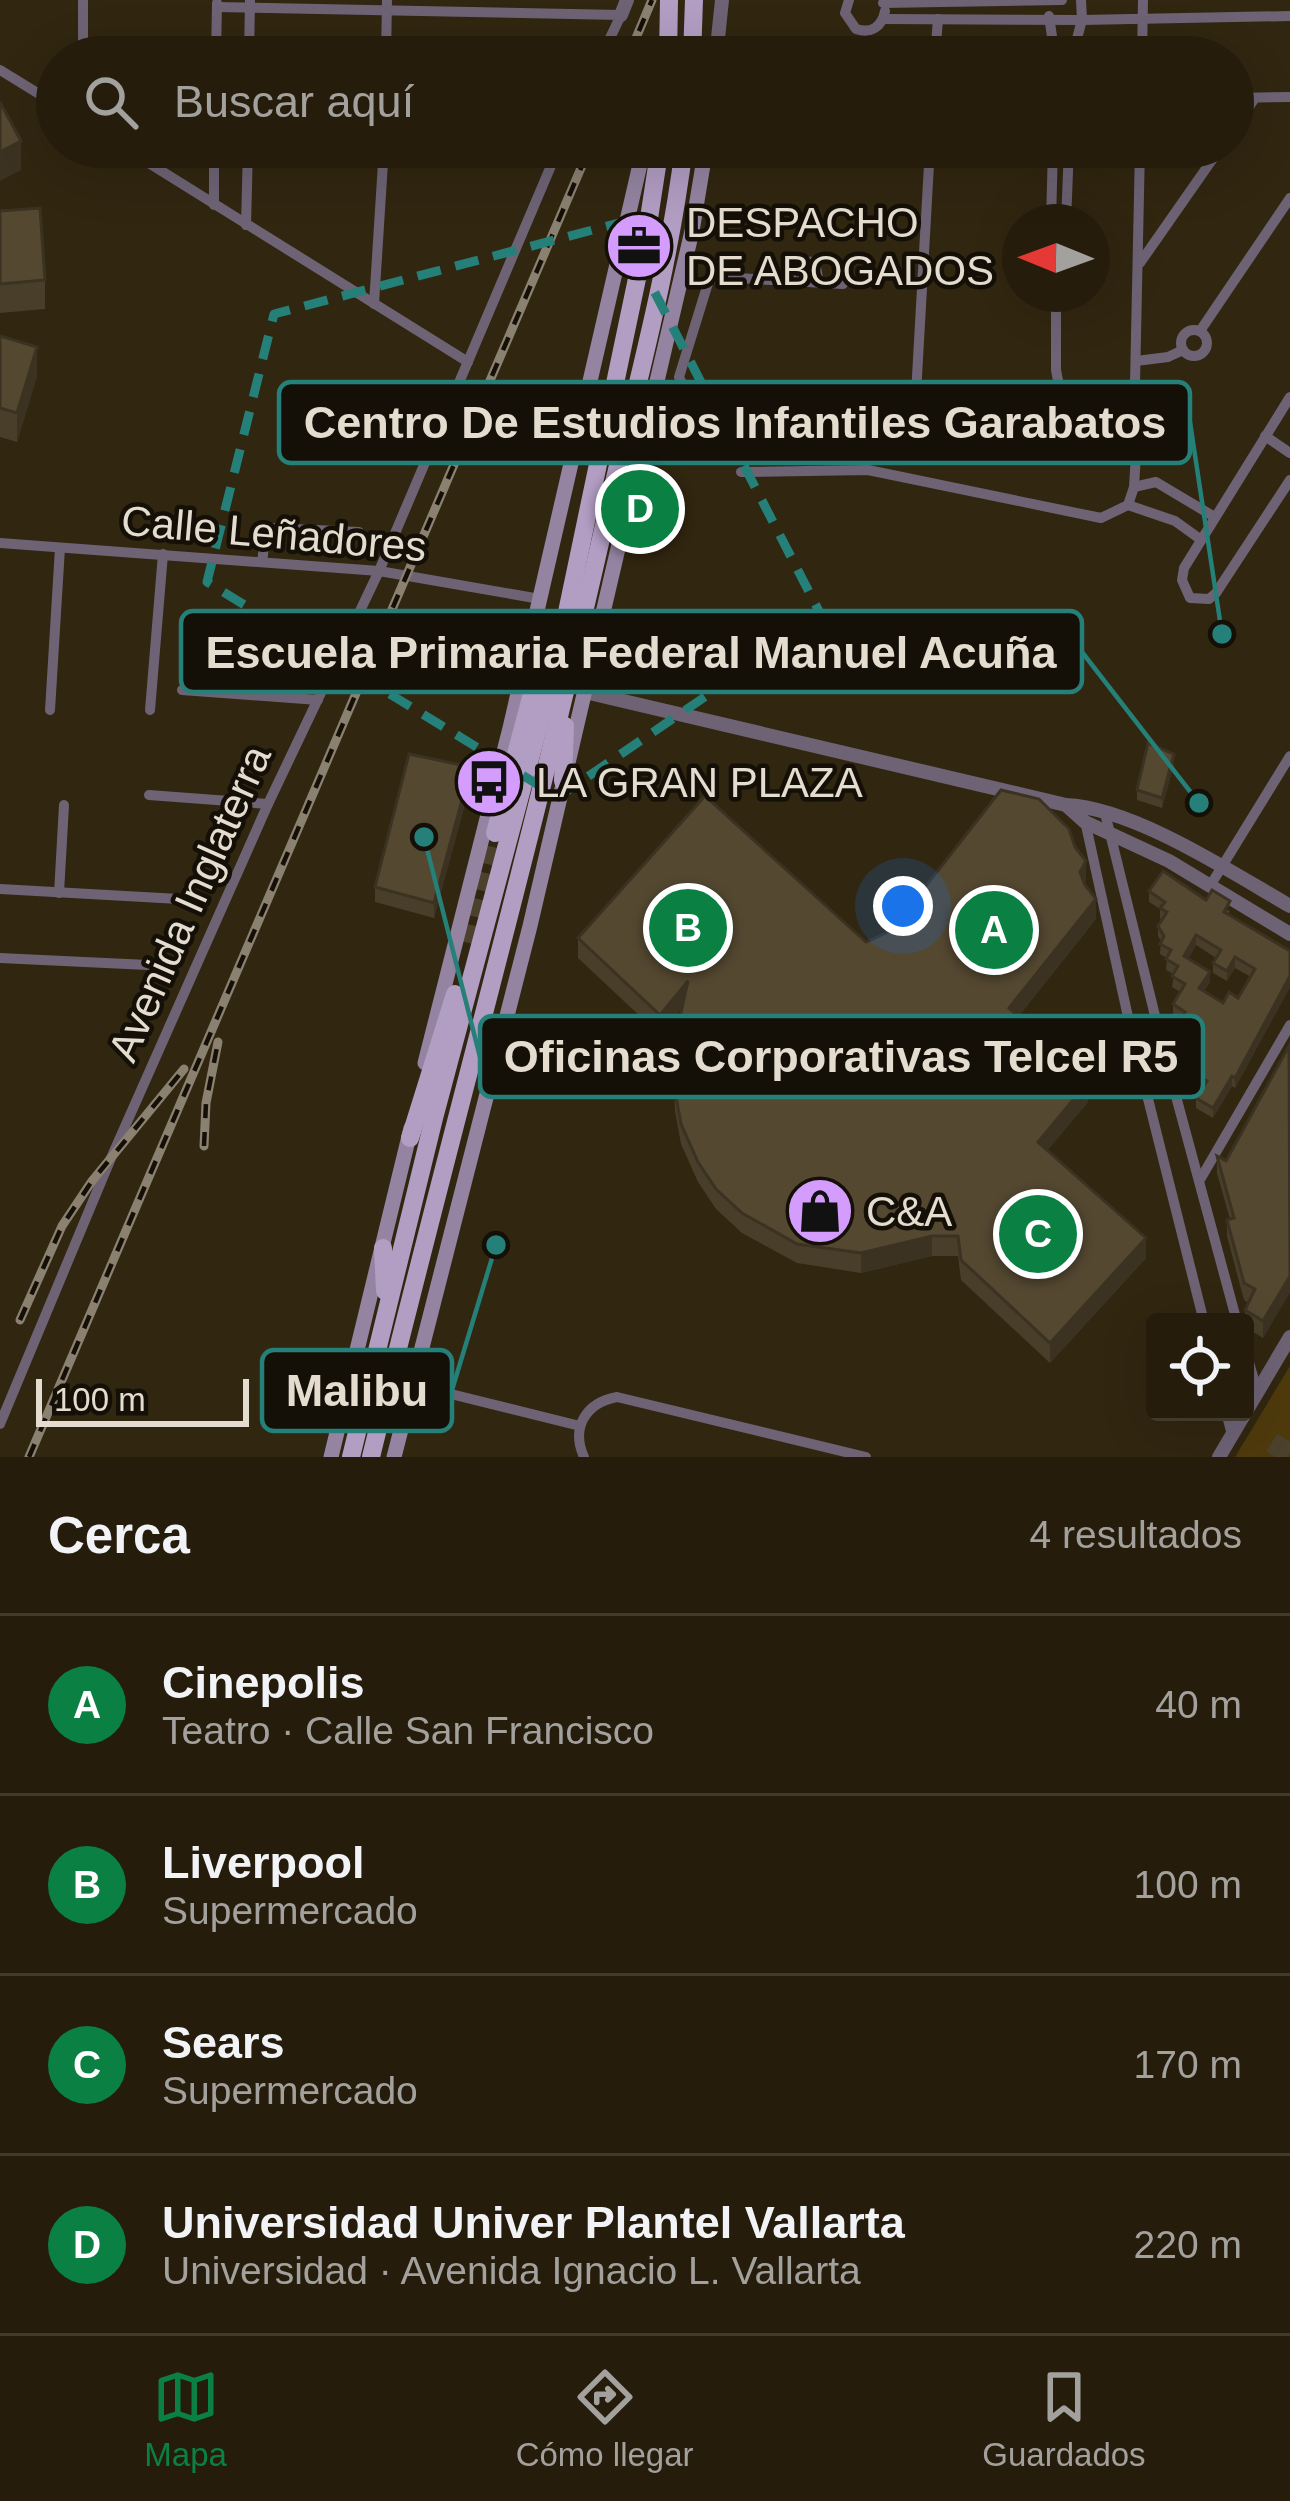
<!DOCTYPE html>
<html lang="es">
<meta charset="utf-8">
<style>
:root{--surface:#251c0c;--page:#31291a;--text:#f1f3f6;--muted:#a3a19d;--line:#423a2d;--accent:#0b8043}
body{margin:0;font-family:Helvetica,sans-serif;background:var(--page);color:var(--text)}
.controls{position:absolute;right:36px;bottom:36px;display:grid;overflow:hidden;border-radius:12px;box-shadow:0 12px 48px #0002}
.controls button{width:108px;height:108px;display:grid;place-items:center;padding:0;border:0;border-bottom:3px solid var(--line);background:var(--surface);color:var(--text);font:60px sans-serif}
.compass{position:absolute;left:1002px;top:204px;width:108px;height:108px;border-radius:50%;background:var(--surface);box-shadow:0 12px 48px #0002;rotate:271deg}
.scale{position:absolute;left:36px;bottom:30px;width:213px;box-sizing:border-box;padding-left:12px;border:6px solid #e3dccf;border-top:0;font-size:33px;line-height:42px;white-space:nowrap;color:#e3dccf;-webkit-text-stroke:9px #151007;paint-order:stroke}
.you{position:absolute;left:903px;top:906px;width:42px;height:42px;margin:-30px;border:9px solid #fff;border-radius:50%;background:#1a73e8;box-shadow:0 0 0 18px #1a73e833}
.badge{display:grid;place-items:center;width:78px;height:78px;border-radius:50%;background:var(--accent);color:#fff;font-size:39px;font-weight:700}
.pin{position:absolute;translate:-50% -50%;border:6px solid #fff;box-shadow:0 3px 12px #0006}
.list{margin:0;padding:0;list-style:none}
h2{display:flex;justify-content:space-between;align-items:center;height:156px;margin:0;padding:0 48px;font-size:51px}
h2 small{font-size:39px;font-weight:400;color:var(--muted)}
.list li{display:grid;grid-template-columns:78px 1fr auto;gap:36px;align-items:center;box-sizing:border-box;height:180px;padding:0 48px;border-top:3px solid var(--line)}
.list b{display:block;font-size:45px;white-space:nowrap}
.list p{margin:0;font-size:39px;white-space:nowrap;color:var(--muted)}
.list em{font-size:39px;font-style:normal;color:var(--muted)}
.icon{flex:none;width:66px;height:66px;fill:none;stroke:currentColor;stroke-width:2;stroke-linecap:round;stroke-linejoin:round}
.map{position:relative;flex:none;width:1290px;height:1457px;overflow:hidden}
.search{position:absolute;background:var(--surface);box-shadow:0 12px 48px #0002;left:36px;right:36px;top:36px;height:132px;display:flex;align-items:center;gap:30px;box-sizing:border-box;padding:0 42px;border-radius:66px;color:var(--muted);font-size:45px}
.sheet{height:876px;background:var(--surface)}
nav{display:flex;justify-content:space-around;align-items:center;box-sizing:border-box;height:168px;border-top:3px solid var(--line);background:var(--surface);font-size:33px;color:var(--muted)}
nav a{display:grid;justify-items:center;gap:6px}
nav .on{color:var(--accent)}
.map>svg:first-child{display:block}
.green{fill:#4e3a0c}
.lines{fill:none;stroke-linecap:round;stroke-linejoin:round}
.primary-tunnel{stroke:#4c412d;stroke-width:18;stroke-dasharray:18 9;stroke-linecap:butt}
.motorway-tunnel{stroke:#4c412d;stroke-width:21;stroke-dasharray:21 10;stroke-linecap:butt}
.minor{stroke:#6d6375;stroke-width:10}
.tertiary{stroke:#6d6375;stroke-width:14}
.secondary{stroke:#9484a1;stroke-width:15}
.primary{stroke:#b29dc3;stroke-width:18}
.rail-casing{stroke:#8a8170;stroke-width:9}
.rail{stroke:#151007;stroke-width:4.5;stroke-dasharray:14;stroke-linecap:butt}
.wall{fill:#483e2a;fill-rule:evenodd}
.shaded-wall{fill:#3b3222}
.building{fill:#544831;stroke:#3b3222;stroke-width:3;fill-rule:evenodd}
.marked{fill:none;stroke:#248078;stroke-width:9;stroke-dasharray:24 15;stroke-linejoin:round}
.labels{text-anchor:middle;stroke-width:9;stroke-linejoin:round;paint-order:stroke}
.poi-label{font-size:42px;fill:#e3dccf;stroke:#151007;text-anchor:start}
.street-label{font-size:42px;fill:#e3dccf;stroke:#151007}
.leader{fill:none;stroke:#248078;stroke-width:4.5}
.callout-dot{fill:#248078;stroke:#151007;stroke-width:4.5}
.callout{fill:#151007;stroke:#248078;stroke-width:4.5}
.callout-label{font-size:45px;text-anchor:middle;font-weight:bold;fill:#e3dccf}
</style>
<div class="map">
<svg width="1290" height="1457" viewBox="0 0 1290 1457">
<rect width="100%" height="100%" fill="#312610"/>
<!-- green -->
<path class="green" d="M1290,1366v91h-55z"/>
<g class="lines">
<!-- primary-tunnel -->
<path class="primary-tunnel" d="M469,943l26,-110"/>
<!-- motorway-tunnel -->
<path class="motorway-tunnel" d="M1275,1457l15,-24"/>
<!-- minor -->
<g class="minor">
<path d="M849,0l-4,13 11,16c15,5 26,-2 29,-18"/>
<path d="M883,3l179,-3"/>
<path d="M217,7l404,8 -20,42"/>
<path d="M1049,16l6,41"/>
<path d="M883,19l199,1 208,-4"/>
<path d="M83,57v-57"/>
<path d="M216,57l1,-54"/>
<path d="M249,57l1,-57"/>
<path d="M386,57l1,-57"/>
<path d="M935,57l3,-38"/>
<path d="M1072,57l10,-37 -1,-20"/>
<path d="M1142,57l1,-57"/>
<path d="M0,70l57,35"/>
<path d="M1233,98l57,-1"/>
<path d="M1233,129l22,-31"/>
<path d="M123,147l345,215"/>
<path d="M467,147l91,3"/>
<path d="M214,205v-58"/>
<path d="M1051,222l2,-75"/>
<path d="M1066,222l3,-75"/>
<path d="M246,225l2,-78"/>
<path d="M1140,263l81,-116"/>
<path d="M788,281l9,-20 18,1 4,21"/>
<path d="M843,284l-125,-7 -9,3 -30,97 7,15 100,11 130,-9 79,8"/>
<path d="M1056,294v76l4,21"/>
<path d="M374,304l10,-157"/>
<circle cx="1194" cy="343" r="13"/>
<path d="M1200,331l90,-133"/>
<path d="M1136,361l32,-4 15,-7"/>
<path d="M1135,383l5,-236"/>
<path d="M916,394l14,-247"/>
<path d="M1290,397l-106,171 -2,12 8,18 19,1 7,-6 74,-113"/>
<path d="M1265,436l25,17"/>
<path d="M741,472l127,-2 233,48 27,-13 6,-18 4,-66"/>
<path d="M1134,487l22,-5 57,34"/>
<path d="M1128,505l47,16 25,18"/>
<path d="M0,543l379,28 161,28"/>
<path d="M262,562l4,-30 5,-4 88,4"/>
<path d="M182,690l136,10"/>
<path d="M50,710l10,-162"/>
<path d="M150,710l13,-156"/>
<path d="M149,795l119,9"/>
<path d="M1105,813l59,239 73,270"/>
<path d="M1085,821l47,214 72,287"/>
<path d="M1210,886l80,-130"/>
<path d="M0,889l197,11"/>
<path d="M59,893l5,-88"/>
<path d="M0,958l169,8"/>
<path d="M1201,1178l89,-153"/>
<path d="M1245,1349l12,41"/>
<path d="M390,1379l190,47"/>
<path d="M1226,1412l6,23"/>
<path d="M0,1424l111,-266 157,-354 111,-233 180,-424"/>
<path d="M584,1457c-13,-29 1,-54 33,-60l249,60"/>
</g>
<!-- tertiary -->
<g class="tertiary">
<path d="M621,15l6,-15"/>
<path d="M716,57l6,-57"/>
<path d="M585,692l481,113c68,3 165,67 224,101"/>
<path d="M1066,805l19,17 84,39 121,73"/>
<path d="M1219,1457l71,-120"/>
</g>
<!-- secondary -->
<g class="secondary">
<path d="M425,1063l85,-335 134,-581"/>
<path d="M331,1457l80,-329"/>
<path d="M394,1457l136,-531 162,-695 14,-84"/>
</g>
<!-- primary -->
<g class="primary">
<path d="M668,57l1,-57"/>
<path d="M692,57l2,-57"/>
<path d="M563,781l2,-55"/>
<path d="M495,833l42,-158 18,-21"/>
<path d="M410,1138l45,-144"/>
<path d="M383,1248l2,43"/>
<path d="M351,1457l83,-339 125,-468 88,-419 13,-84"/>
<path d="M371,1457c77,-315 165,-628 236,-945 28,-121 62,-242 77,-365"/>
</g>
<!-- rail casing -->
<g class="rail-casing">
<g id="rail">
<path d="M628,57l24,-57"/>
<path d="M204,1146l2,-43 12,-61"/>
<path d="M20,1320l42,-94 30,-45 92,-112"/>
<path d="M29,1457l561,-1310"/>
</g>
</g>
<!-- rail -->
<use href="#rail" class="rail"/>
</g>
<!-- wall -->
<g class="wall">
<path d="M0,211l45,69v29l-45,4z"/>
<path d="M0,336l37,40 -20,66 -17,-5z"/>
<path d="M1174,764l-12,44 -25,-8v-10z"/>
<path d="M471,782l-37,136 -59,-16v-15z"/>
<path d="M1086,881l-2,3 12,35 -78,98 70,85 -41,48 99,108 -96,105 -89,-83 -3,-24h-26l-71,17 -64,-10 -55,-30 -26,-24 -18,-27 -17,-38 -6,-33 -2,-62 9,-41 -22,27 -82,-77v-20l288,4z"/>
<path d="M1149,891l57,9 24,11 -2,4 62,36v36l-55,101 -3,-2 -19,32 -17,-10v-10l6,-9 -10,-6 -1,-22 6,-8 -9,-5v-11l2,-3 -9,-5v-9l-8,-6v-10l7,-12 -8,-5 2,-13 -8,-4 1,-12 -7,-4 1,-13 -3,-5v-10l4,-6 -2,-1v-10l-11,-7zM1196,945l20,13 -3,5v10l14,8 8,-13 16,9 -13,21 -15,5 -19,-12 6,-9 -22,-23z"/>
<path d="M1290,1047v245l-27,46 -18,-11v-17l3,-7 -4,-3 -17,-64v-16l3,-1 -13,-46v-17l9,5z"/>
</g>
<!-- shaded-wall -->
<g class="shaded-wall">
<path d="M21,141v29l-21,11v-29z"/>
<path d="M37,347v29l-20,66v-29z"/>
<path d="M1174,754v10l-12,44v-10z"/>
<path d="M471,767v15l-37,136v-15z"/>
<path d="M1086,861v20l-6,11v-20z"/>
<path d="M1096,899v20l-87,109v-20z"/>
<path d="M1196,935v10l-12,22v-11z"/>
<path d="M1235,957v11l-8,13v-10z"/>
<path d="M1210,972v10l-11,17v-11z"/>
<path d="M1290,976v11l-55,101v-10z"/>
<path d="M688,981v20l-28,34v-20z"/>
<path d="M1232,1076v10l-19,32v-10z"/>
<path d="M1088,1082v20l-50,60v-20z"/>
<path d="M932,1236v20l-71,17v-20z"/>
<path d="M1146,1238v20l-96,105v-20z"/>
<path d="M1290,1276v16l-27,46v-17z"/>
</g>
<!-- building -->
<g class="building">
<path d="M0,102l21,39 -21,11z"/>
<path d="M40,208l5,72 -45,4v-73z"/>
<path d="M0,336l37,11 -20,66 -17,-5z"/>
<path d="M1148,743l26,11 -12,44 -25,-8z"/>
<path d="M409,754l62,13 -37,136 -59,-16z"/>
<path d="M1001,790l38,9 30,30 6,18 11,14 -6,11 5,13 11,14 -87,109 79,74 -50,60 108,96 -96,105 -89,-83 -3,-24h-26l-71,17 -64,-9 -55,-31 -26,-24 -18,-27 -17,-38 -6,-33 -2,-42 15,-68 -28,34 -82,-77 127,-142 161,146 24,-11 10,-12z"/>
<path d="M1163,871l43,29 6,-10 18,11 -6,11 66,39v25l-55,102 -3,-2 -19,32 -17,-10 11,-17 -15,-9 5,-7 -6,-4 11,-15 -14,-9 6,-11 -13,-8 4,-6 -12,-8 12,-20 -13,-8 6,-10 -12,-7 5,-9 -11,-6 4,-8 -6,-10 9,-14 -7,-4 5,-6 -16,-11zM1196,935l25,15 -8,13 14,8 8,-14 20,12 -17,29 -9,-6 -6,11 -24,-15 11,-16 -26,-16z"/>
<path d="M1289,1046l1,230 -27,45 -18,-11 10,-21 -11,-6 -17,-63 7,-2 -17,-62 9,5z"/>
</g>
<!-- marked area -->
<path class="marked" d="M619,223l203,394 -264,180 -351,-215 67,-268z"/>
<!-- icons -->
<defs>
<g id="office-disc" transform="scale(3.45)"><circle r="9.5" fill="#d49cfc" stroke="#151007"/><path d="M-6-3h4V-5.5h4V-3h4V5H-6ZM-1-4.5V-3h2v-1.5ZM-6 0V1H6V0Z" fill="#111"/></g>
<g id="bus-disc" transform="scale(3.45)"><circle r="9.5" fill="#d49cfc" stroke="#151007"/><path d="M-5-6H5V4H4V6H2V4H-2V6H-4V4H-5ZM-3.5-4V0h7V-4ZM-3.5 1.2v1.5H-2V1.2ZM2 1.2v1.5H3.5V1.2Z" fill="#111"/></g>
<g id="shop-disc" transform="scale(3.45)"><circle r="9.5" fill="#d49cfc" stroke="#151007"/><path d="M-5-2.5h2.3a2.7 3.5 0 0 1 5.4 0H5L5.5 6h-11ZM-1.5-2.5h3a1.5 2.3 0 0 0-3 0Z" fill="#111"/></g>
</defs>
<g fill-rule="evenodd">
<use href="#office-disc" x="639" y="246"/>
<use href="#bus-disc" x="489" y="782"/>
<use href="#shop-disc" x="820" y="1211"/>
</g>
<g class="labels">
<!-- poi labels -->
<g class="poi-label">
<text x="686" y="237">DESPACHO<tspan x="686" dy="48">DE ABOGADOS</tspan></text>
<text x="536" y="797">LA GRAN PLAZA</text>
<text x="866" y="1226">C&amp;A</text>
</g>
<!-- street labels -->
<g class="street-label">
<text transform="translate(274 533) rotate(5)" y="15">Calle Leñadores</text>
<text transform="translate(189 903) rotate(-66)" y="15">Avenida Inglaterra</text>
</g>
</g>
<!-- callouts -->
<path class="leader" d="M1222 634L1190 422M1199 803L1082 652M424 837L480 1057M496 1245L452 1390"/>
<g class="callout-dot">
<circle cx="1222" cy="634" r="12"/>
<circle cx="1199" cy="803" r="12"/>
<circle cx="424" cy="837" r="12"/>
<circle cx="496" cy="1245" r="12"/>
</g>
<g class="callout">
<rect x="279" y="382" width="911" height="81" rx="12"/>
<rect x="181" y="611" width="901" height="81" rx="12"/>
<rect x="480" y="1016" width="723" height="81" rx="12"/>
<rect x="262" y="1350" width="190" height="81" rx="12"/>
</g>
<g class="callout-label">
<text x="735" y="438">Centro De Estudios Infantiles Garabatos</text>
<text x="631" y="668">Escuela Primaria Federal Manuel Acuña</text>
<text x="841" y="1072">Oficinas Corporativas Telcel R5</text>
<text x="357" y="1406">Malibu</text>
</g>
</svg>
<div class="controls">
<button><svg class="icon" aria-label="locate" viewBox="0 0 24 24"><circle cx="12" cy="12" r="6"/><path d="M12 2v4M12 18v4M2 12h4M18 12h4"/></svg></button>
</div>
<svg class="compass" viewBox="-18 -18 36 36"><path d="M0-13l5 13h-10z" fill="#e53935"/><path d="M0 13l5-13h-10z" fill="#a3a19d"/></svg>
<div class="scale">100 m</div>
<div class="you"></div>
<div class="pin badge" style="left:994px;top:930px">A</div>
<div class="pin badge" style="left:688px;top:928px">B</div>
<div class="pin badge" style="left:1038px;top:1234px">C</div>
<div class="pin badge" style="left:640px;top:509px">D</div>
<div class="search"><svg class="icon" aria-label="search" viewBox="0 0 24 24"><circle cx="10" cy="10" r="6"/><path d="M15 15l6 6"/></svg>Buscar aquí</div>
</div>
<section class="sheet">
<h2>Cerca<small>4 resultados</small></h2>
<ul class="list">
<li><span class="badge">A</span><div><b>Cinepolis</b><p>Teatro · Calle San Francisco</p></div><em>40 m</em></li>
<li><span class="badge">B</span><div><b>Liverpool</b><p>Supermercado</p></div><em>100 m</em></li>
<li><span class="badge">C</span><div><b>Sears</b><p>Supermercado</p></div><em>170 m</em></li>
<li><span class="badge">D</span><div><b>Universidad Univer Plantel Vallarta</b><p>Universidad · Avenida Ignacio L. Vallarta</p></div><em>220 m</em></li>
</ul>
</section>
<nav>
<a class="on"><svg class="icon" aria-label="map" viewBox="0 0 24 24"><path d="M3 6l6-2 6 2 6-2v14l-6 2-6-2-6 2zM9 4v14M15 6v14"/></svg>Mapa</a>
<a><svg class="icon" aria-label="directions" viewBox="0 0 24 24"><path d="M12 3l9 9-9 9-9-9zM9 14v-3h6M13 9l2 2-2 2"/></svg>Cómo llegar</a>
<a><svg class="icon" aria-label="saved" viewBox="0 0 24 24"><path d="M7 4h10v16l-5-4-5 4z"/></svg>Guardados</a>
</nav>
